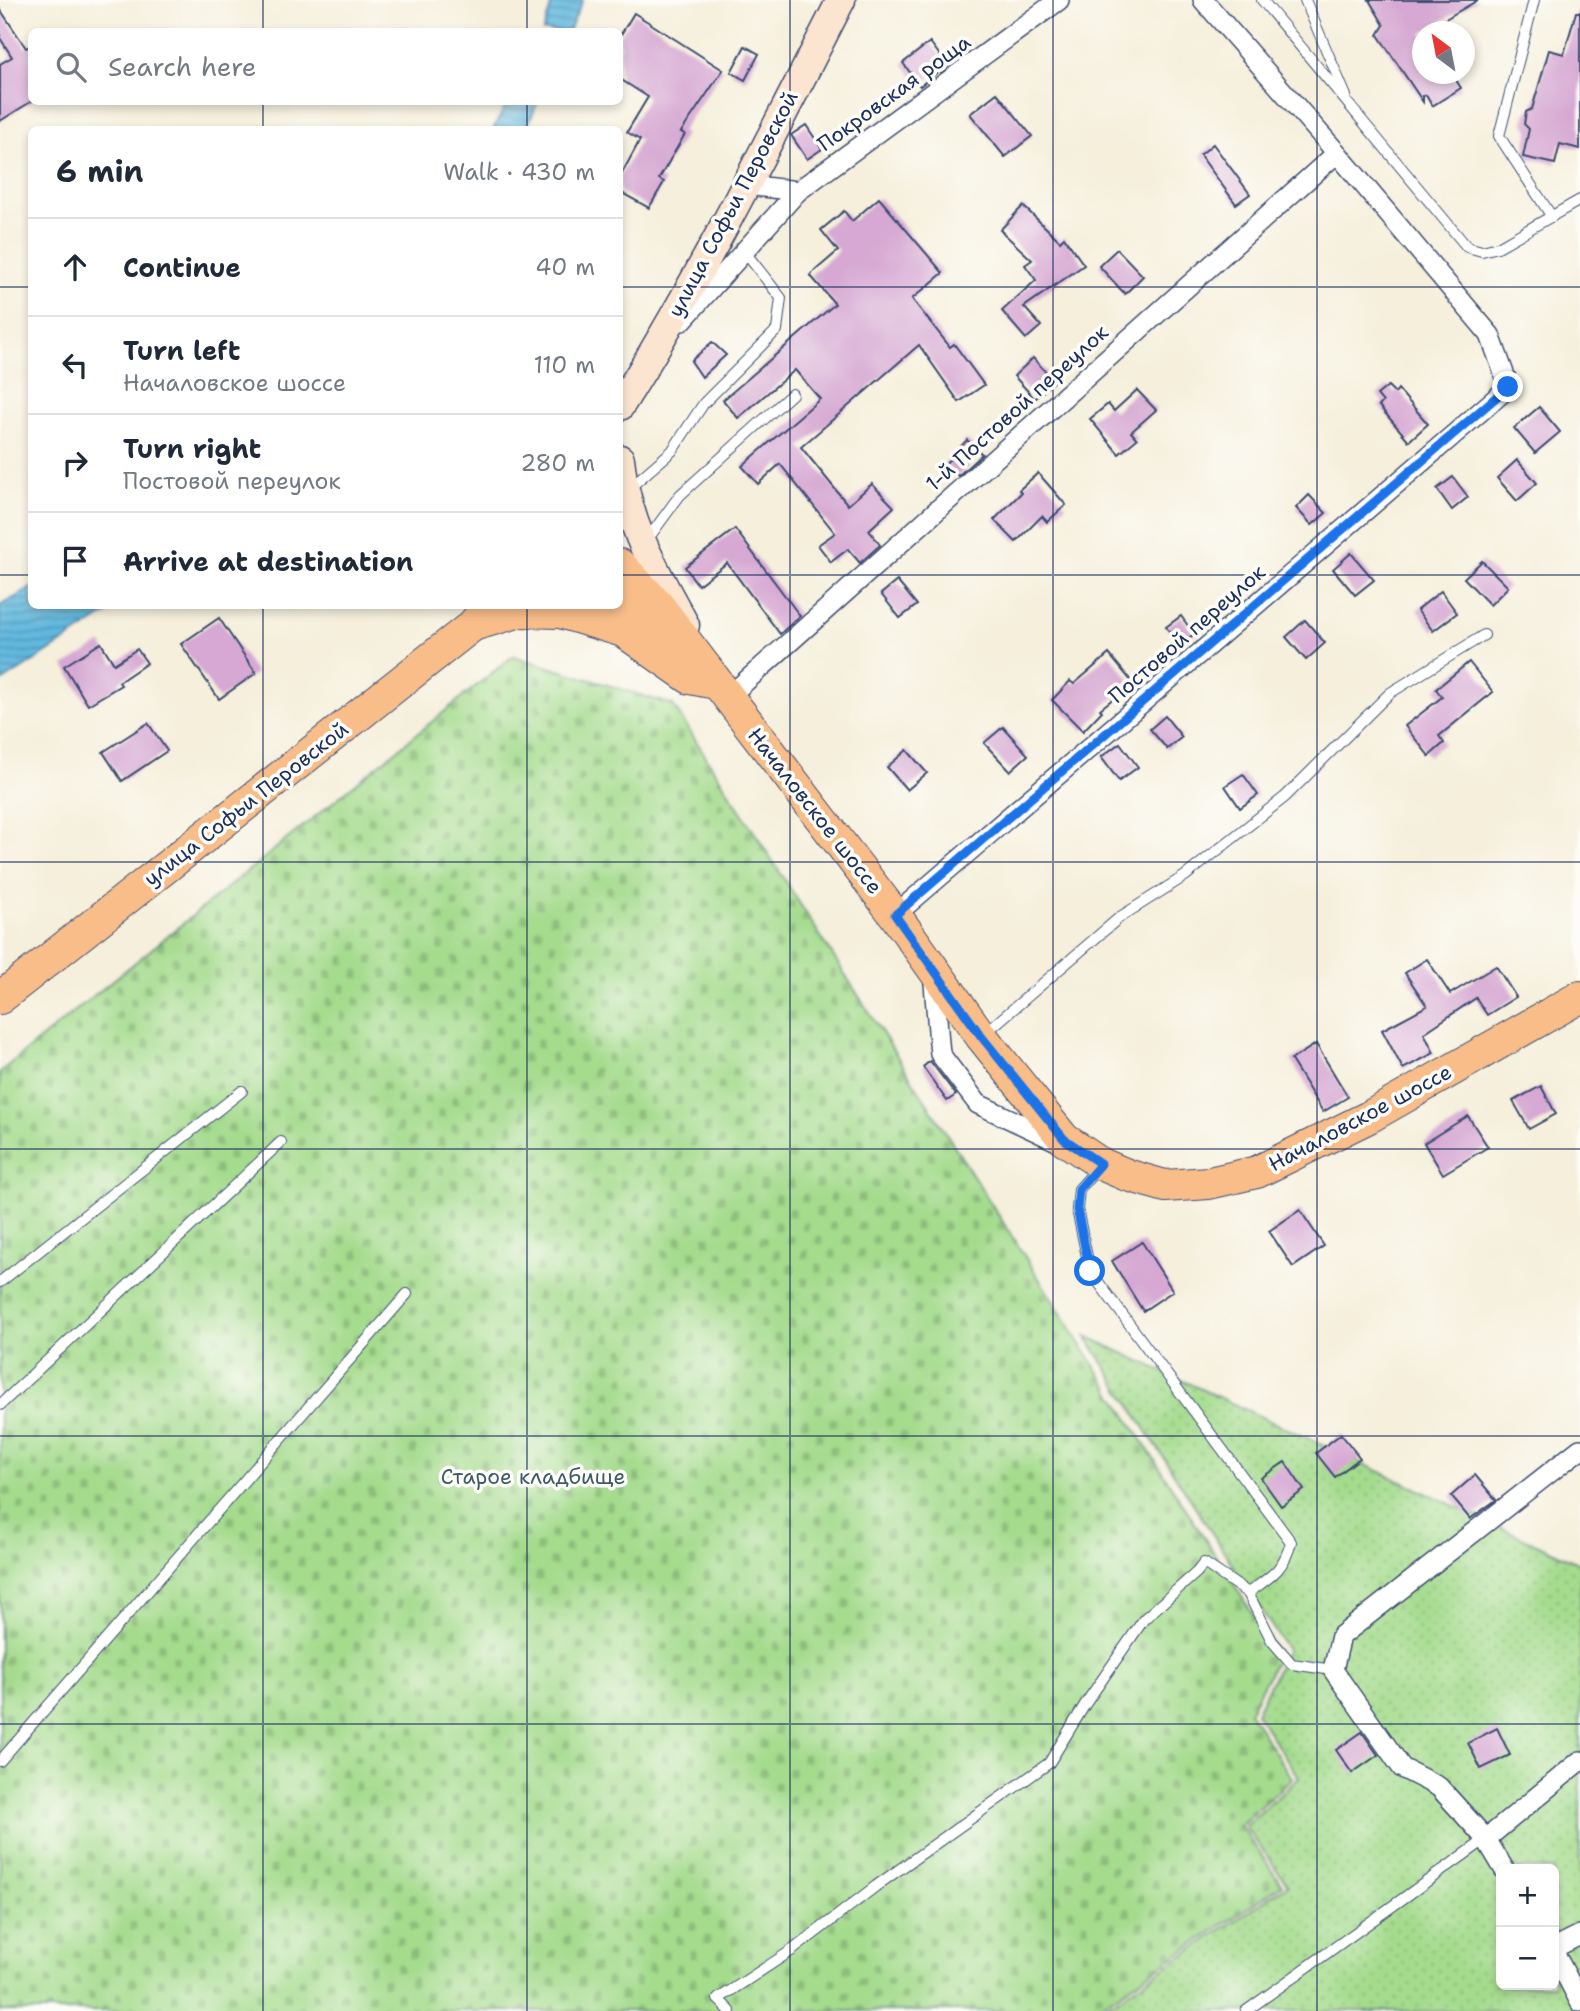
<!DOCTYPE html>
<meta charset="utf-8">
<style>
:root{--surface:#fff;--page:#f2f2f3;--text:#1f2937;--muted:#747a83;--line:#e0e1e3}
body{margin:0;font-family:"Shantell Sans",sans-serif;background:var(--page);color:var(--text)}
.controls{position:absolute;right:21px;bottom:21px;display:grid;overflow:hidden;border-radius:10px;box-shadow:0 4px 10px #0003}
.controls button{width:63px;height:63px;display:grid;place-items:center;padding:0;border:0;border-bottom:2px solid var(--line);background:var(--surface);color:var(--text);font:35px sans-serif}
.compass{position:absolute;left:1412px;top:21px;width:63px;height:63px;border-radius:50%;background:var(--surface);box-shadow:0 4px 10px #0003;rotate:328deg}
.stop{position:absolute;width:21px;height:21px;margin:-16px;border:5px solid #1a73e8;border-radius:50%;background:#fff}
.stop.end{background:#1a73e8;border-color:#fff;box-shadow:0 2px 7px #0008}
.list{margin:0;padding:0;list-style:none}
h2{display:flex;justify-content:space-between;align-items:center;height:91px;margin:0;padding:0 28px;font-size:30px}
h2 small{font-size:23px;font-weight:400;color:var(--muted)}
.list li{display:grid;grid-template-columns:46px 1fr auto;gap:21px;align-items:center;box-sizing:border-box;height:98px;padding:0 28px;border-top:2px solid var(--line)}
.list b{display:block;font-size:26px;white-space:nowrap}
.list p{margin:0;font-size:23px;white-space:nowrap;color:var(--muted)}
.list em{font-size:23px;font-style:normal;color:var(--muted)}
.icon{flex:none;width:38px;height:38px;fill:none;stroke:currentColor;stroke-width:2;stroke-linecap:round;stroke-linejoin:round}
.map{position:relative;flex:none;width:1580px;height:2011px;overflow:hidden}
.search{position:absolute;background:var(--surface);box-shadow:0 4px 10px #0003;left:28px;top:28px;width:595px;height:77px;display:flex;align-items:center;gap:18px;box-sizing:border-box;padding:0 24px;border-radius:10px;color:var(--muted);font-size:26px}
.panel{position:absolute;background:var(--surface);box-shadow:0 4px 10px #0003;left:28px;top:126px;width:595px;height:483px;border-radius:10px}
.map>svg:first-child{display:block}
.cemetery{fill:url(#cemetery-stones);stroke:#608576;stroke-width:2}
.garden{fill:url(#garden-dots);stroke:#608576;stroke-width:2;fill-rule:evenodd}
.water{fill:url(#water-rules);stroke:#3e749e;stroke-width:2}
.building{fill:#d6a8d3}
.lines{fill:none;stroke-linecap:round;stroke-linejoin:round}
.lane-casing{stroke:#3c4c71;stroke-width:12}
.street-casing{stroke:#3c4c71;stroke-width:22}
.secondary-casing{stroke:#3c4c71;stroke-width:31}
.primary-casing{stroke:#3c4c71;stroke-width:34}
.lane{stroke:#fff;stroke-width:10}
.street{stroke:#fff;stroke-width:19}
.secondary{stroke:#fce5d0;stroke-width:28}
.primary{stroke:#f8bd89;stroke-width:32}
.route{stroke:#1a73e8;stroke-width:9}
.grid{fill:none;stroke:#1b2f5e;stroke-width:2;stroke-opacity:0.55}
.labels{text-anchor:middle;stroke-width:7;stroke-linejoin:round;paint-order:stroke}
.street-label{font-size:21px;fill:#1b2f5e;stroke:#fdfcf7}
.park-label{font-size:21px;fill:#3d5a6a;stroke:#fdfcf7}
</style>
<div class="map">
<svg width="1580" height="2011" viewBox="0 0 1580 2011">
<defs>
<pattern id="cemetery-stones" width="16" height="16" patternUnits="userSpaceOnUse" patternTransform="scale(1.75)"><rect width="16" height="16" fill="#a4db8d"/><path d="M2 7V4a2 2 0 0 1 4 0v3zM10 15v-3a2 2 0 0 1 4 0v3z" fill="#8dbc7c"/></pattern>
<pattern id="garden-dots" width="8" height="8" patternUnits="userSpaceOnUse" patternTransform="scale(1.75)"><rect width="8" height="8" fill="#a4db8d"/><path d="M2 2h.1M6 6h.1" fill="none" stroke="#8dbc7c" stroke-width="1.8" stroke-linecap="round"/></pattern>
<pattern id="water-rules" width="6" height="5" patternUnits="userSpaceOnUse" patternTransform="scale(1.75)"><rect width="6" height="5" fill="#61b8de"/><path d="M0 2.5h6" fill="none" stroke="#4f96b7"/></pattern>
</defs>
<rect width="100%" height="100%" fill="#fdfcf7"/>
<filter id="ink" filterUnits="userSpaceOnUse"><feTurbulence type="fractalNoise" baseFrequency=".0143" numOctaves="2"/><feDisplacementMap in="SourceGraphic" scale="14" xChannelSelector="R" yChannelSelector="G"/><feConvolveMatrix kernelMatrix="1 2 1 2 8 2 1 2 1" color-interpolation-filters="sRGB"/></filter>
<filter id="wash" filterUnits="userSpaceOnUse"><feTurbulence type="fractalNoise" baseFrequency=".00686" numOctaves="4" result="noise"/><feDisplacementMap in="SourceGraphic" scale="28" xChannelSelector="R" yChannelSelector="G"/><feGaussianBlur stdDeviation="1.57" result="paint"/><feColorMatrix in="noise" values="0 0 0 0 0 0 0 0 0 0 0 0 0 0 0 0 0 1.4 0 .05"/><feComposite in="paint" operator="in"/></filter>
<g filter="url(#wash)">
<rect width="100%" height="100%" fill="#f5efdb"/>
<!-- cemetery -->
<path class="cemetery" d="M513,656l160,49 606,950 -30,57 43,67 -52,46 42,60 -189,126h-1093v-939z"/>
<!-- garden -->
<path class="garden" d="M1086,1336l494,228v447h-480l188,-126 -43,-59 54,-48 -43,-65 31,-63zM1501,1869h53v116h-53z"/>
<!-- water -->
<g class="water">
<path d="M553,0h30l-14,31h-26z"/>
<path d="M508,102h30l-12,27h-33z"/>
<path d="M31,588l1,18h87l-119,77v-77z"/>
</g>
<g id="blocks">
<!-- building -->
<g class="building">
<path d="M1369,0h109l-55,32v42h29l9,14 -29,18 -6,-11 -3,1v6l-45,-67 6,-10z"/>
<path d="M0,9l26,39 6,-3v56l-32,20v-57l12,-7 -12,-19z"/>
<path d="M1576,12h4v137l-20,-5 -5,20 -32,-7 6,-28 -5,-5 2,-12 6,-3 17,-59 15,4z"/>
<path d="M634,13l89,57 -42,62 4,2 -26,45 5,3 -15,26 -29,-16v-15l20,-37 -13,-8 21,-35 -28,-18v-43z"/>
<path d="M930,42l17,23 -27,21 -17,-23z"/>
<path d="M745,46l14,8 -14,26 -14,-8z"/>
<path d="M997,93l35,43 -27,21 -35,-43z"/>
<path d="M806,125l16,24 -15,10 -16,-24z"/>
<path d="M1213,144l37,50 -14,10 -36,-49z"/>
<path d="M879,198l64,75 -31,26 38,48 4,-3 30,41 -25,17 -40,-57 -118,102 47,58 24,-21 22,23 -25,23 11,15 -20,18 -12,-14 -17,13 -13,-17 17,-12 -55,-69 -22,20 -16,-18 78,-67 -25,-29 -57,48 -15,-18 112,-96 -25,-29 28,-24 -17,-21 23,-19 8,10z"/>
<path d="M1023,206l37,35 4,-4 20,28 -60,42 17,19 -15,13 -24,-28 34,-31 -11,-15 7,-5 -32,-30z"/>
<path d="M1117,249l26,27 -18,18 -26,-28z"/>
<path d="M712,342l14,13 -24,22 -11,-16z"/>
<path d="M1033,358l21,23 -19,18 -21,-23z"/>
<path d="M1388,386l7,7 3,-4 30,35 -19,17 -30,-35 4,-4 -6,-7z"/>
<path d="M1137,390l19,20 -25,22 6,7 -18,15 -29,-35 18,-15 6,7z"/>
<path d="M1539,407l21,25 -25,21 -21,-25z"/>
<path d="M967,440l15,14 -24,22 -13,-12z"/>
<path d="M1517,460l20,23 -20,18 -20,-23z"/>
<path d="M1038,473l28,32 -19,17 -5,-6 -26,26 -22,-22 27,-27 -2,-3z"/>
<path d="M1453,477l15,20 -16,13 -15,-21z"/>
<path d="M1309,495l17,18 -14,12 -16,-17z"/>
<path d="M735,529l65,87 -20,18 -53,-71 -29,22 -13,-18z"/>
<path d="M1351,553l23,27 -19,15 -22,-26z"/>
<path d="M1482,561l26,26 -18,18 -26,-27z"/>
<path d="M897,581l20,24 -17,13 -19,-24z"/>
<path d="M1441,591l16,22 -24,18 -16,-21z"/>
<path d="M1181,616l13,18 -14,11 -14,-18z"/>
<path d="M219,618l37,55 -37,26 -38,-55z"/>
<path d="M1305,620l20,23 -19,17 -20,-23z"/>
<path d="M101,643l13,21 23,-15 10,14 -28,19 2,3 -33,20 -24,-39z"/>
<path d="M1109,654l24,29 -33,26 2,2 -19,20 -31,-31 18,-19 4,3z"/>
<path d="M1469,662l24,30 -54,44 5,7 -15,13 -24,-30 37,-29 -6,-8z"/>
<path d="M1165,716l17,21 -15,12 -17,-20z"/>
<path d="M148,723l19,28 -45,30 -19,-29z"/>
<path d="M1003,727l25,28 -18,16 -26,-28z"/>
<path d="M1120,743l18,24 -19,14 -18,-24z"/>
<path d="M907,750l20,23 -20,17 -20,-23z"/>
<path d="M1243,774l15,21 -18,13 -15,-22z"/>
<path d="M1427,959l23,35 46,-28 20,31 -29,18 -11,-17 -52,35 10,20 -31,16 -21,-39 45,-24 -22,-33z"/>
<path d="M1316,1044l32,53 -25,15 -32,-52z"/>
<path d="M930,1061l26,34 -9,6 -24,-34z"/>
<path d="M1541,1086l15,28 -27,15 -16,-28z"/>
<path d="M1468,1116l20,31 -45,27 -19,-31z"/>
<path d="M1300,1210l24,36 -31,21 -24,-36z"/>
<path d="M1142,1242l31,49 -30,20 -31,-50z"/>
<path d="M1341,1434l19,24 -25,19 -19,-24z"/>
<path d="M1285,1462l19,28 -23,16 -20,-28z"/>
<path d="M1475,1475l21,25 -26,19 -19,-23z"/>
<path d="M1497,1728l13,27 -29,14 -13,-26z"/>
<path d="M1362,1732l16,23 -26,18 -16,-23z"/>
</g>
</g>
</g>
<g filter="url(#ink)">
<use href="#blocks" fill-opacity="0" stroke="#3c4c71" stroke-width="2"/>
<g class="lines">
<!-- lane casing -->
<g class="lane-casing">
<g id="lane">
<path d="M1262,0l205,247 15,4 16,-4 82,-47"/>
<path d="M1305,0l41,96"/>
<path d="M1534,0l-35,136 53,81"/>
<path d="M628,489l44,-38 32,-48 73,-73 4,-32 -37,-47"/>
<path d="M647,540l33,-45 112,-101"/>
<path d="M984,1034l136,-117 65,-41 100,-79 105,-104 94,-58"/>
<path d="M1098,1168l-19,21 -2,20 13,62 201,271c-7,28 -21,35 -43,51l24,48 20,23 41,6"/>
<path d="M0,1282l242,-191"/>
<path d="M0,1405l281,-263"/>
<path d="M0,1761l407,-467"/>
<path d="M730,2011l-12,-12 76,-50 82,-63 173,-123 37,-60 58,-84 53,-47 7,-9 44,30"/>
<path d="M1246,2011l240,-172"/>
</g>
</g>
<!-- street casing -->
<g class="street-casing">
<g id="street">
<path d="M746,185l52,6 261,-191"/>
<path d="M682,321l116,-130"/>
<path d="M727,698l610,-545"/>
<path d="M895,915l614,-528 -19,-52 -153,-182 -134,-153"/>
<path d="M933,972l7,82 38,50 83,39"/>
<path d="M1486,1839l94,-78"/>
<path d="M1504,1869l-18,-30 -47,-52 -37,-19 -69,-98 8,-34 239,-187"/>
<path d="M1554,1948l26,-13"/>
<path d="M1554,1952l26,50"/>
</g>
</g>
<!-- secondary casing -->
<g class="secondary-casing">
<g id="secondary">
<path d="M620,406c82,-130 151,-269 221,-406"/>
<path d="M620,459c7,66 34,109 65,166"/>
</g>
</g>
<!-- primary casing -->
<g class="primary-casing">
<g id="primary">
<path d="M620,565l37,39 238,311 86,121 83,103 37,25 26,11 38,11 44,-3 48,-11 112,-55 211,-120"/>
<path d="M620,601l42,36"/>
<path d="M473,625l48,-14 39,1 63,19 67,47 26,5"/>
<path d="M0,998l473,-373 15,-19"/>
</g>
</g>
<!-- lane -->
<use href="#lane" class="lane"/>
<!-- street -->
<use href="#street" class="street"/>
<!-- secondary -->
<use href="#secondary" class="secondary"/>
<!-- primary -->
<use href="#primary" class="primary"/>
</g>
</g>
<g class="lines" filter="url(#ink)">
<!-- route -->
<path class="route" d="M1090,1271l-13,-62 2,-20 22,-25 -37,-25 -83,-103 -86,-121 613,-528"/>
</g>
<!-- grid -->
<path class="grid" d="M263,0v32M527,0v32M790,0v2011M1053,0v2011M1317,0v2011M263,102v28M527,102v28M0,287h32M620,287h960M0,575h32M620,575h960M263,606v1405M527,606v1405M0,862h1580M0,1149h1580M0,1436h1580M0,1724h1580"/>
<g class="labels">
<!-- street labels -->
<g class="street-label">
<text transform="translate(894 93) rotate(-36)" y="7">Покровская роща</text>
<text transform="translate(733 204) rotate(-62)" y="7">улица Софьи Перовской</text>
<text transform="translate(1017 408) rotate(-42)" y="7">1-й Постовой переулок</text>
<text transform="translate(1187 634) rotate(-41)" y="7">Постовой переулок</text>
<text transform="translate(246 804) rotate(-38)" y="7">улица Софьи Перовской</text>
<text transform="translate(815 811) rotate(52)" y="7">Началовское шоссе</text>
<text transform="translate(1360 1118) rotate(-28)" y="7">Началовское шоссе</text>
</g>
<!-- park labels -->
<g class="park-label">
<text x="533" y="1484">Старое кладбище</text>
</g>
</g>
</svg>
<div class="controls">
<button>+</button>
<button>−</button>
</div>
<svg class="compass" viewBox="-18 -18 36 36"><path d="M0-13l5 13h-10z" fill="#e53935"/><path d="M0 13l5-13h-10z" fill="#747a83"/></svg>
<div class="stop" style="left:1090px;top:1271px"></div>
<div class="stop end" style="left:1508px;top:387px"></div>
<div class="search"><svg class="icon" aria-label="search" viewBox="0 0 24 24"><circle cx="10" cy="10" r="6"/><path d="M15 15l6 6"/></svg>Search here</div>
<section class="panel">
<h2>6 min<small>Walk · 430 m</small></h2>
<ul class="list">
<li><svg class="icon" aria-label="ahead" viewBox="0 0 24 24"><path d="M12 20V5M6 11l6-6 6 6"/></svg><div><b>Continue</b></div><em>40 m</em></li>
<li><svg class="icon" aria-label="left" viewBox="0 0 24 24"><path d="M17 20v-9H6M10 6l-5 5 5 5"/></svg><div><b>Turn left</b><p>Началовское шоссе</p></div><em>110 m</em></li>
<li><svg class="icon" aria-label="right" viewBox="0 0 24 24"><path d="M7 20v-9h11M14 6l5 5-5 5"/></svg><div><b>Turn right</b><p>Постовой переулок</p></div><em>280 m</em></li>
<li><svg class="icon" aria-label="arrive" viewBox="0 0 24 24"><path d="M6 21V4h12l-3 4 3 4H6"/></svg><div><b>Arrive at destination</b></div></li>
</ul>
</section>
</div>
